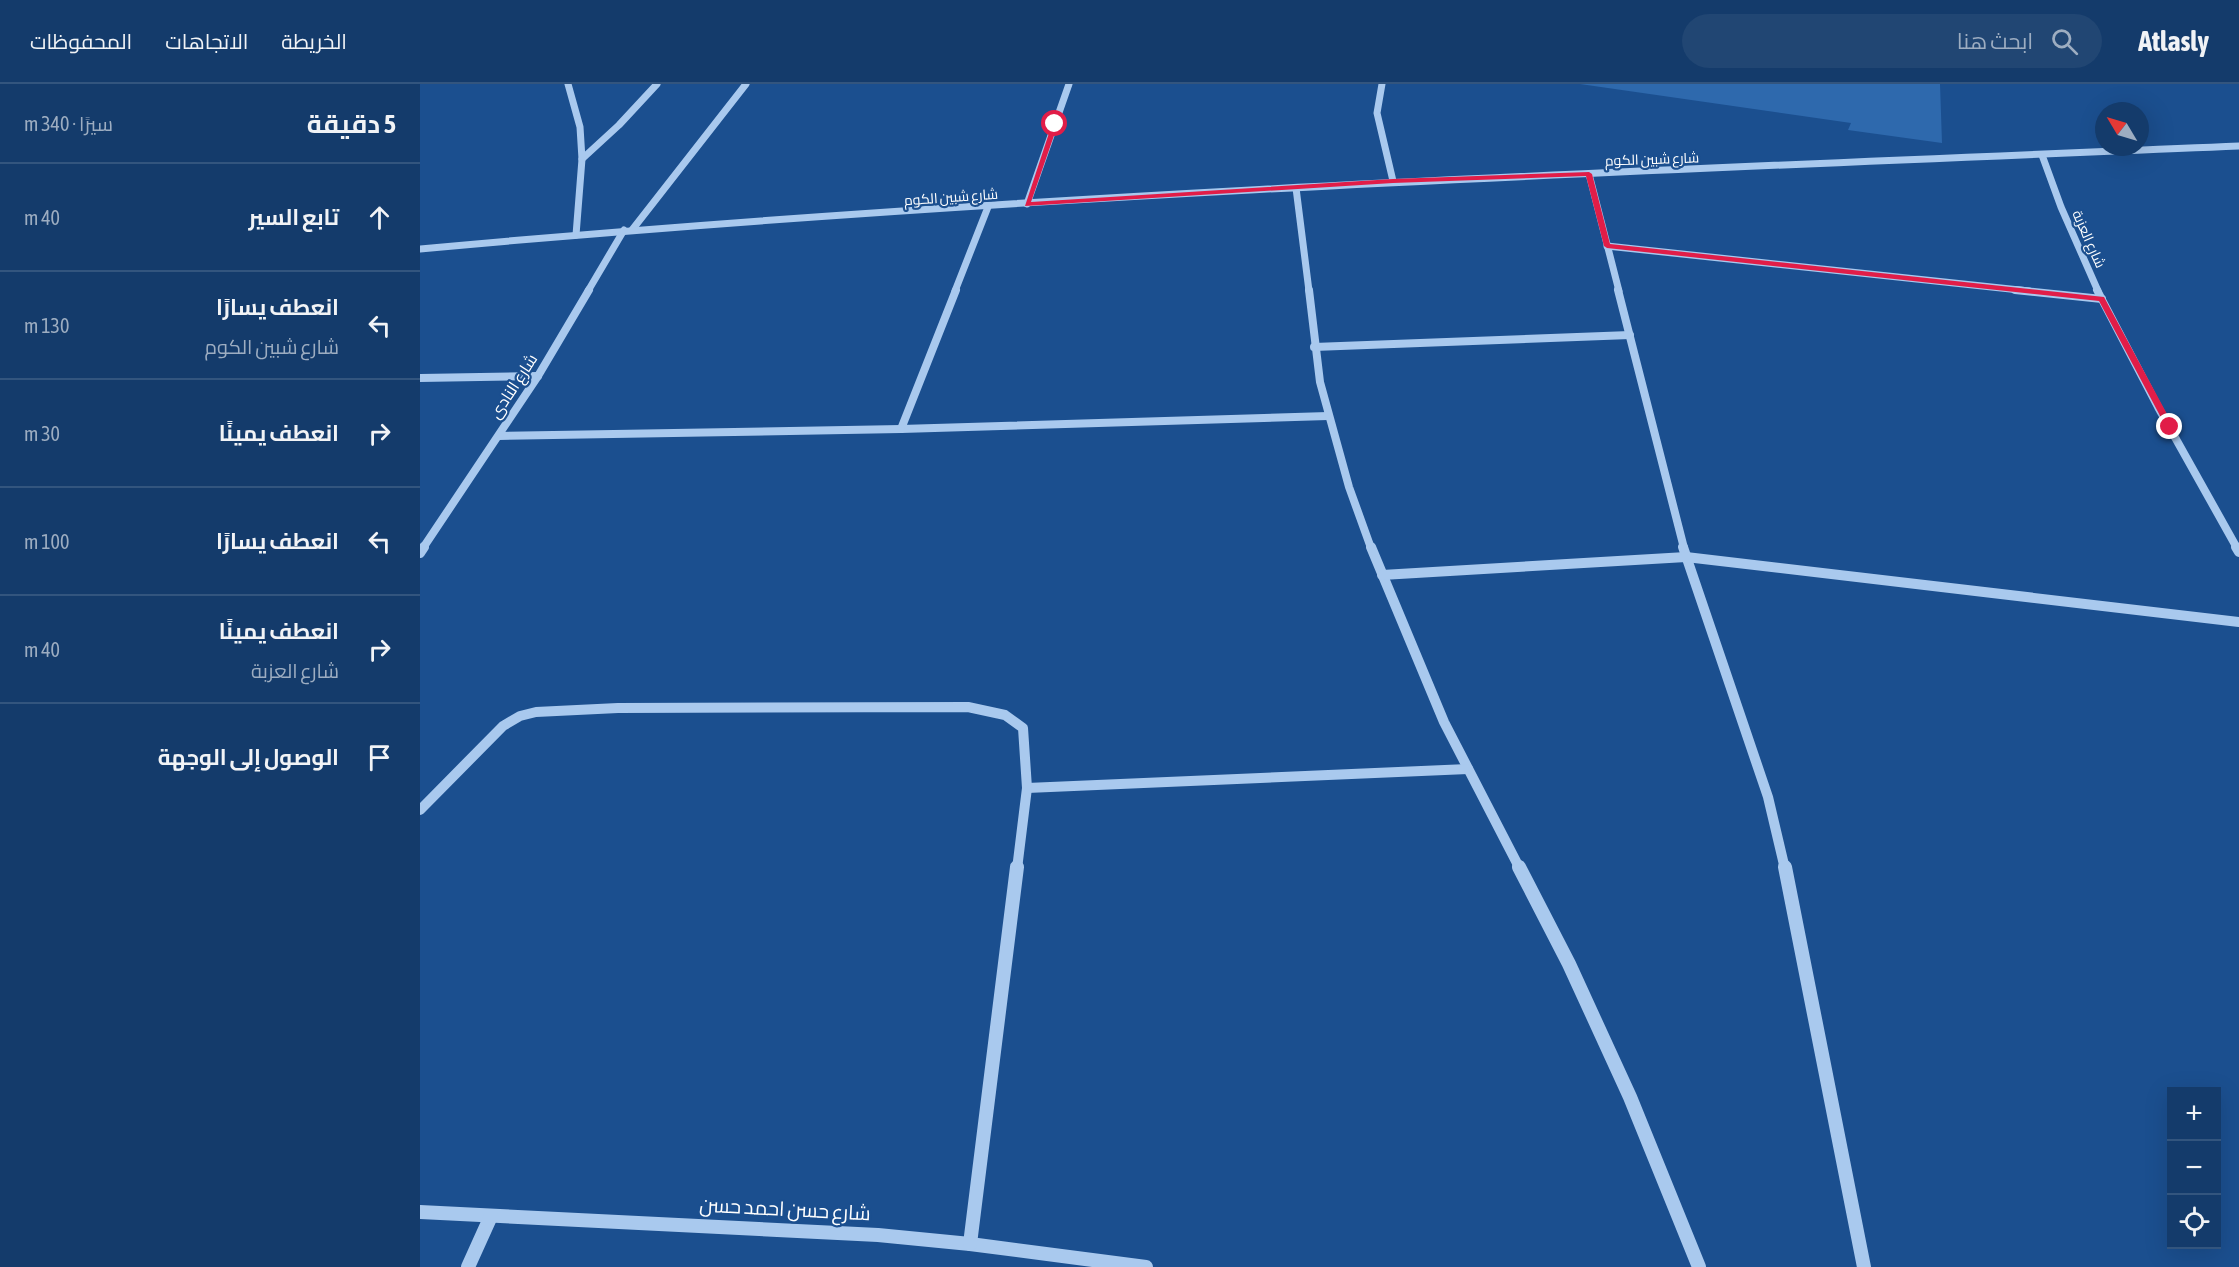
<!DOCTYPE html>
<html lang="ar">
<meta charset="utf-8">
<style>
:root{--surface:#143b6b;--page:#214673;--text:#f1f3f6;--muted:#9dadc1;--line:#33557e}
body{margin:0;font-family:"Asap Condensed",Cairo,sans-serif;background:var(--page);color:var(--text);direction:rtl}
.controls{position:absolute;right:18px;bottom:18px;display:grid;overflow:hidden;border-radius:0px;box-shadow:0 6px 24px #0002}
.controls button{width:54px;height:54px;display:grid;place-items:center;padding:0;border:0;border-bottom:2px solid var(--line);background:var(--surface);color:var(--text);font:30px sans-serif}
.compass{position:absolute;left:1675px;top:18px;width:54px;height:54px;border-radius:50%;background:var(--surface);box-shadow:0 6px 24px #0002;rotate:308deg}
.stop{position:absolute;width:18px;height:18px;margin:-14px;border:4px solid #e11d48;border-radius:50%;background:#fff}
.stop.end{background:#e11d48;border-color:#fff;box-shadow:0 2px 6px #0008}
.list{margin:0;padding:0;list-style:none}
h2{display:flex;justify-content:space-between;align-items:center;height:78px;margin:0;padding:0 24px;font-size:26px}
h2 small{font-size:20px;font-weight:400;color:var(--muted)}
.list li{display:grid;grid-template-columns:39px 1fr auto;gap:18px;align-items:center;box-sizing:border-box;height:108px;padding:0 24px;border-top:2px solid var(--line)}
.list b{display:block;font-size:22px;white-space:nowrap}
.list p{margin:0;font-size:20px;white-space:nowrap;color:var(--muted)}
.list em{font-size:20px;font-style:normal;color:var(--muted)}
.icon{flex:none;width:33px;height:33px;fill:none;stroke:currentColor;stroke-width:2;stroke-linecap:round;stroke-linejoin:round}
.map{position:relative;flex:none;width:1819px;height:1183px;overflow:hidden;direction:ltr}
header{display:flex;align-items:center;gap:36px;box-sizing:border-box;height:84px;padding:0 30px;background:var(--surface);border-bottom:2px solid var(--line)}
header strong{font-size:28px}
nav{display:flex;gap:33px;margin-inline-start:auto;font-size:21px}
.search{width:420px;height:54px;background:var(--page);display:flex;align-items:center;gap:15px;box-sizing:border-box;padding:0 21px;border-radius:33px;color:var(--muted);font-size:22px}
main{display:flex}
aside{flex:1;background:var(--surface)}
.map>svg:first-child{display:block}
.green{fill:#2e69ad}
.lines{fill:none;stroke-linecap:round;stroke-linejoin:round}
.minor-far3{stroke:#a9c9ee;stroke-width:7}
.minor-far2{stroke:#a9c9ee;stroke-width:8}
.minor-far1{stroke:#a9c9ee;stroke-width:10}
.minor{stroke:#a9c9ee;stroke-width:14}
.route{fill:#e11d48}
.labels{text-anchor:middle;stroke-width:4.5;stroke-linejoin:round;paint-order:stroke}
.far-street-label{font-size:14px;fill:#fff;stroke:#1b4f8f}
.street-label{font-size:16px;fill:#fff;stroke:#1b4f8f}
.near-street-label{font-size:20px;fill:#fff;stroke:#1b4f8f}
</style>
<header>
<strong>Atlasly</strong>
<div class="search"><svg class="icon" aria-label="search" viewBox="0 0 24 24"><circle cx="10" cy="10" r="6"/><path d="M15 15l6 6"/></svg>ابحث هنا</div>
<nav><a>الخريطة</a><a>الاتجاهات</a><a>المحفوظات</a></nav>
</header>
<main>
<div class="map">
<svg width="1819" height="1183" viewBox="0 0 1819 1183">
<rect width="100%" height="100%" fill="#1b4f8f"/>
<!-- green -->
<path class="green" d="M1160,0h360l2,59 -94,-13 3,-7z"/>
<g class="lines">
<!-- minor-far3 -->
<g class="minor-far3">
<path d="M148,0l12,43 2,32 -6,76"/>
<path d="M962,0l-5,29 16,68"/>
<path d="M1622,71l19,52 37,84"/>
<path d="M162,75l37,-34 38,-41"/>
<path d="M1169,90l30,117"/>
<path d="M876,104l13,103"/>
<path d="M607,120l42,-120"/>
<path d="M212,146l114,-146"/>
<path d="M1187,162l422,45"/>
<path d="M0,165c605,-56 1212,-78 1819,-103"/>
<path d="M168,207l36,-61"/>
<path d="M535,207l33,-84"/>
</g>
<!-- minor-far2 -->
<g class="minor-far2">
<path d="M536,206l-55,139 427,-13"/>
<path d="M889,206l11,92 29,105 22,61"/>
<path d="M1198,206l66,258"/>
<path d="M1595,206l87,9"/>
<path d="M1677,206l61,117 79,141"/>
<path d="M894,263l316,-12"/>
<path d="M0,294l118,-2"/>
<path d="M79,352l402,-7"/>
<path d="M3,464l115,-172 51,-86"/>
</g>
<!-- minor-far1 -->
<g class="minor-far1">
<path d="M951,463l73,175 76,147"/>
<path d="M1263,463l85,250 17,72"/>
<path d="M1816,463l3,5"/>
<path d="M0,469l4,-6"/>
<path d="M962,491l304,-18 553,65"/>
<path d="M607,704l441,-19"/>
<path d="M0,726l83,-84 17,-10 16,-4 82,-4 350,-1 37,8 18,13 4,60 -10,81"/>
</g>
<!-- minor -->
<g class="minor">
<path d="M1099,783l50,97 61,133 69,170"/>
<path d="M1365,783l79,400"/>
<path d="M0,1128l458,23 92,9 176,23"/>
<path d="M550,1160l47,-377"/>
<path d="M48,1183l23,-51"/>
</g>
</g>
<!-- route -->
<path class="route" d="M635,38l3,2 -27,78 362,-23 196,-7 3,2 18,70 494,53 70,130 -4,2 -4,-2 -67,-126 -492,-53 -3,-2 -18,-70 -193,7 -368,23 27,-82z"/>
<g class="labels">
<!-- far-street labels -->
<g class="far-street-label">
<text transform="translate(1232 75) rotate(-2)" y="5">شارع شبين الكوم</text>
<text transform="translate(531 113) rotate(-4)" y="5">شارع شبين الكوم</text>
<text transform="translate(1669 155) rotate(66)" y="5">شارع العزبة</text>
</g>
<!-- street labels -->
<g class="street-label">
<text transform="translate(93 302) rotate(-57)" y="6">شارع النادى</text>
</g>
<!-- near-street labels -->
<g class="near-street-label">
<text transform="translate(365 1125) rotate(3)" y="7">شارع حسن احمد حسن</text>
</g>
</g>
</svg>
<div class="controls">
<button>+</button>
<button>−</button>
<button><svg class="icon" aria-label="locate" viewBox="0 0 24 24"><circle cx="12" cy="12" r="6"/><path d="M12 2v4M12 18v4M2 12h4M18 12h4"/></svg></button>
</div>
<svg class="compass" viewBox="-18 -18 36 36"><path d="M0-13l5 13h-10z" fill="#e53935"/><path d="M0 13l5-13h-10z" fill="#9dadc1"/></svg>
<div class="stop" style="left:635px;top:40px"></div>
<div class="stop end" style="left:1750px;top:343px"></div>
</div>
<aside>
<h2>5 دقيقة<small>سيرًا · 340 m</small></h2>
<ul class="list">
<li><svg class="icon" aria-label="ahead" viewBox="0 0 24 24"><path d="M12 20V5M6 11l6-6 6 6"/></svg><div><b>تابع السير</b></div><em>40 m</em></li>
<li><svg class="icon" aria-label="left" viewBox="0 0 24 24"><path d="M17 20v-9H6M10 6l-5 5 5 5"/></svg><div><b>انعطف يسارًا</b><p>شارع شبين الكوم</p></div><em>130 m</em></li>
<li><svg class="icon" aria-label="right" viewBox="0 0 24 24"><path d="M7 20v-9h11M14 6l5 5-5 5"/></svg><div><b>انعطف يمينًا</b></div><em>30 m</em></li>
<li><svg class="icon" aria-label="left" viewBox="0 0 24 24"><path d="M17 20v-9H6M10 6l-5 5 5 5"/></svg><div><b>انعطف يسارًا</b></div><em>100 m</em></li>
<li><svg class="icon" aria-label="right" viewBox="0 0 24 24"><path d="M7 20v-9h11M14 6l5 5-5 5"/></svg><div><b>انعطف يمينًا</b><p>شارع العزبة</p></div><em>40 m</em></li>
<li><svg class="icon" aria-label="arrive" viewBox="0 0 24 24"><path d="M6 21V4h12l-3 4 3 4H6"/></svg><div><b>الوصول إلى الوجهة</b></div></li>
</ul>
</aside>
</main>
